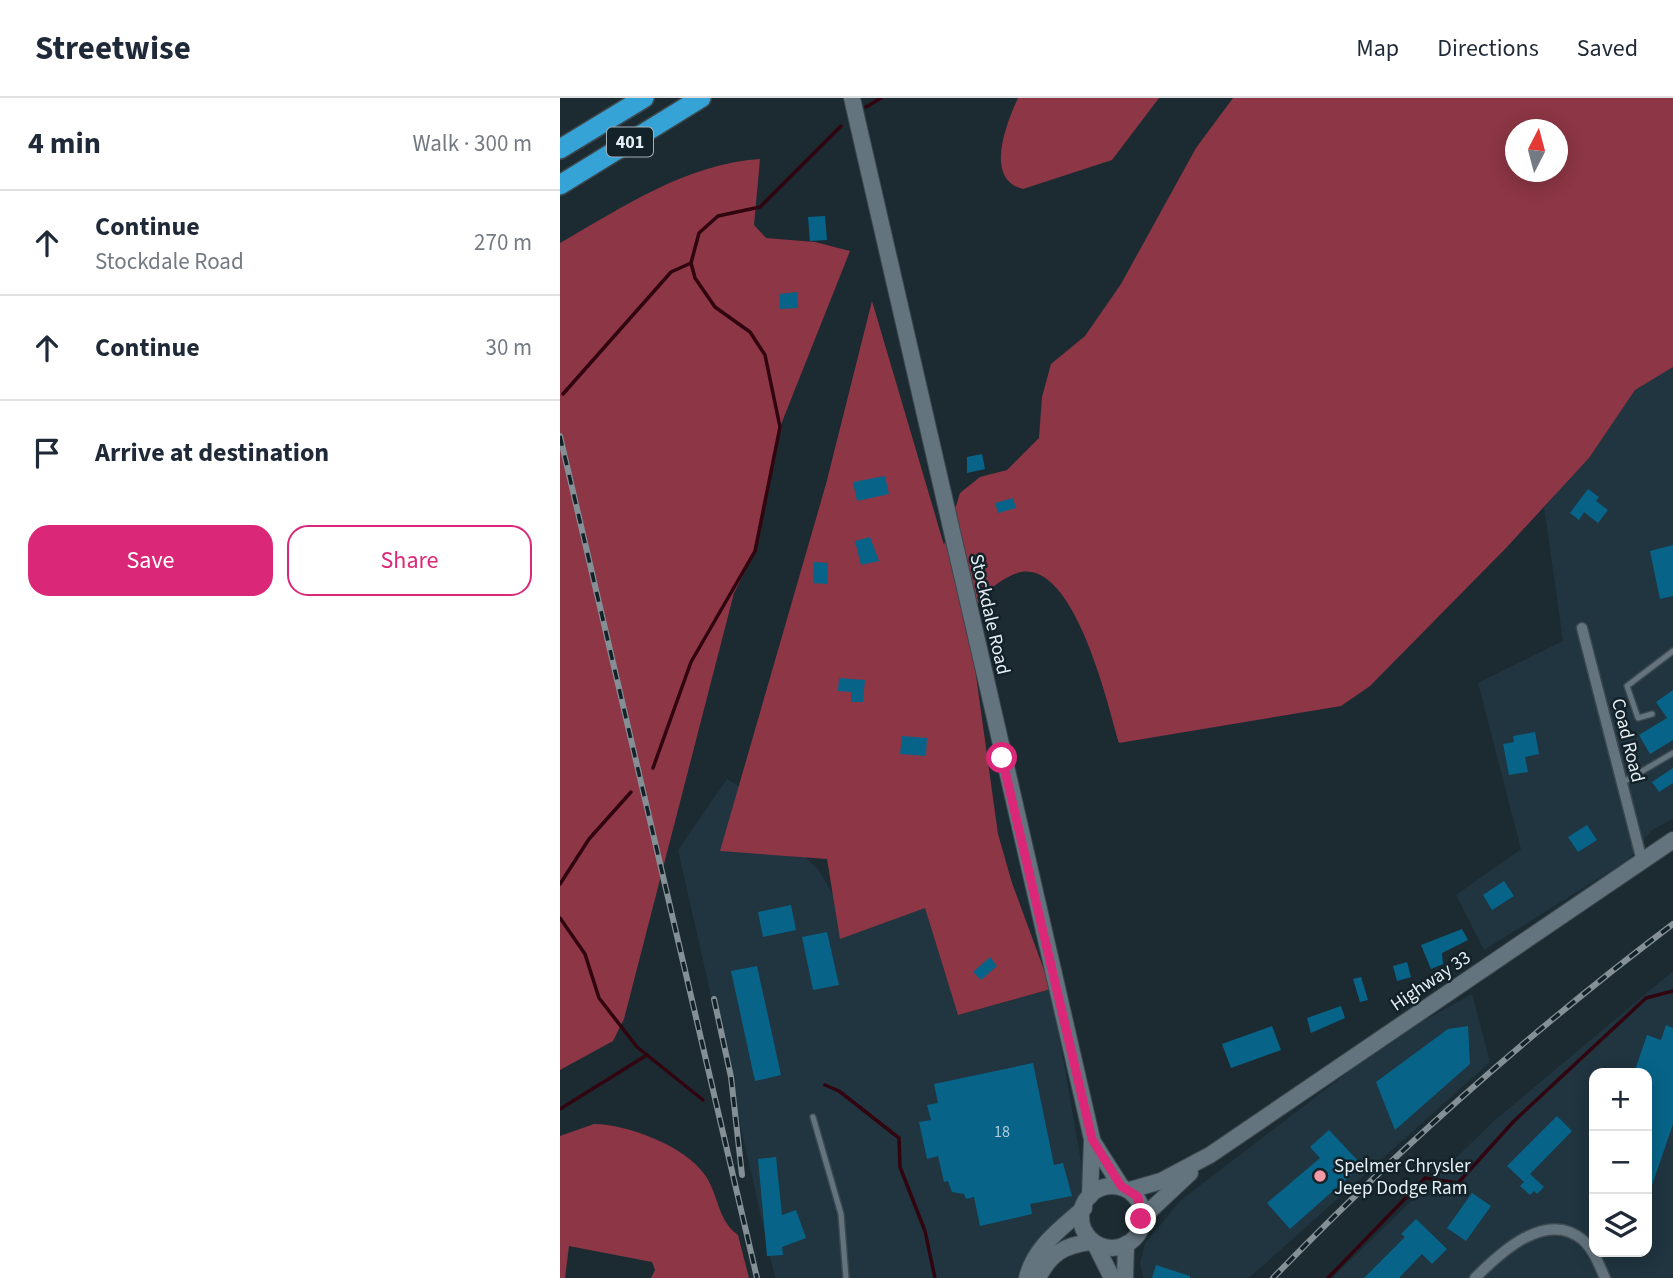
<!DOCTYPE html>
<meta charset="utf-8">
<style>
:root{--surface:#fff;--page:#f6f6f7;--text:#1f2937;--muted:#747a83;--line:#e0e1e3;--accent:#db2777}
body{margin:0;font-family:"Source Sans 3",sans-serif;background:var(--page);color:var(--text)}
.controls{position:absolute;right:21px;bottom:21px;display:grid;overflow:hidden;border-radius:14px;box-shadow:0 4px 18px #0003}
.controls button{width:63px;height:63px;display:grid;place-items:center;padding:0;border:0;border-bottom:2px solid var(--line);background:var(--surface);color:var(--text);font:35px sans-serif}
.compass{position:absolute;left:945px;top:21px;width:63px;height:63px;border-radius:50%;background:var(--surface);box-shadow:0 4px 18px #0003;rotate:6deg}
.stop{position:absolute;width:21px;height:21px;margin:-16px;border:5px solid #db2777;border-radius:50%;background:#fff}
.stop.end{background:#db2777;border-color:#fff;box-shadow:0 2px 7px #0008}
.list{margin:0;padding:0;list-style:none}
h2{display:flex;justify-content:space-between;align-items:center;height:91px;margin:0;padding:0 28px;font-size:30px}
h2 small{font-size:23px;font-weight:400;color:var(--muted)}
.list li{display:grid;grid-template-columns:46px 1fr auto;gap:21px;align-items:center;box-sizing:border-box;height:105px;padding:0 28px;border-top:2px solid var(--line)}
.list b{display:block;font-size:26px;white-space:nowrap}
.list p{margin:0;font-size:23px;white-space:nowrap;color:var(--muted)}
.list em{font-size:23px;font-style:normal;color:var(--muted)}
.actions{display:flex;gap:14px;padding:21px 28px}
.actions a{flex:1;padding:16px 0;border:2px solid var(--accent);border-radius:21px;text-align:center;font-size:24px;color:var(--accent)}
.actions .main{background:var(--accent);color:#fff}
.icon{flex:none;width:38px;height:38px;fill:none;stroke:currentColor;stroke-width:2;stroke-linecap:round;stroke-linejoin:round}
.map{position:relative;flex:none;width:1113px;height:1180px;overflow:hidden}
header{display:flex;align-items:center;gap:42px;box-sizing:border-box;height:98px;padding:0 35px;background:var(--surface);border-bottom:2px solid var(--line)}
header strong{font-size:33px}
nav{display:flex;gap:38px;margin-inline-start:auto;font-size:24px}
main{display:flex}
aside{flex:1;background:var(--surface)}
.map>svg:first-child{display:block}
.built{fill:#203540;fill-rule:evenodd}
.forest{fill:#8d3645;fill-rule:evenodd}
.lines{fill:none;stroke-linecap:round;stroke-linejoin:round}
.stream{stroke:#31050f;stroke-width:3.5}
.building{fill:#076488}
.lane-casing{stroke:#3c484e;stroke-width:8}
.street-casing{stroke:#3c484e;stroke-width:13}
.secondary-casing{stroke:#3c484e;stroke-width:18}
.highway-casing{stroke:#3c484e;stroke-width:22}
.lane{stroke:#64747e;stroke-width:5}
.street{stroke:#64747e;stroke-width:10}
.secondary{stroke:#64747e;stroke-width:16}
.highway{stroke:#35a3d5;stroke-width:19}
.rail-casing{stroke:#849096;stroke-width:6}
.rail{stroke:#132128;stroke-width:3.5;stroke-dasharray:10;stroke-linecap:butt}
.route{stroke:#db2777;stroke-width:9}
.poi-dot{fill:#f49aa5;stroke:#132128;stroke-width:2.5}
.labels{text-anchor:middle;stroke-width:5;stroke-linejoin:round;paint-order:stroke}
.number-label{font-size:16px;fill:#aeccd9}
.shield{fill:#132128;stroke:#a6b0b7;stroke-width:2}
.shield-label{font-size:18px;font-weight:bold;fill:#e5eef4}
.street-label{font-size:19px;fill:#e5eef4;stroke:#132128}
.poi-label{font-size:19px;fill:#e5eef4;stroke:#132128;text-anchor:start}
</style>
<header>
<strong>Streetwise</strong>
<nav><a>Map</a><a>Directions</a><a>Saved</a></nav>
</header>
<main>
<aside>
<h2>4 min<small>Walk · 300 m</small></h2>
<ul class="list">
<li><svg class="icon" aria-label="ahead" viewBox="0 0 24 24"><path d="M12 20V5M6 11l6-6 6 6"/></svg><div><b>Continue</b><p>Stockdale Road</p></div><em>270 m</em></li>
<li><svg class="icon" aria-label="ahead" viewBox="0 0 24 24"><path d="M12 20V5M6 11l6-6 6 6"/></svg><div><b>Continue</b></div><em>30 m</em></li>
<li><svg class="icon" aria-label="arrive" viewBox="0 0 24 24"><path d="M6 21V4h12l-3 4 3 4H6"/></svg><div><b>Arrive at destination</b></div></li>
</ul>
<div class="actions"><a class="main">Save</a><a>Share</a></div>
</aside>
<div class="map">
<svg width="1113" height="1180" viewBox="0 0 1113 1180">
<rect width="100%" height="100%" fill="#1c2b32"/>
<!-- built -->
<g class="built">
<path d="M1113,269v452l-21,11 -24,30 -144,90 -28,-55 65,-46 -43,-166 85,-42 -19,-134 45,-49 46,-68z"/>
<path d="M167,681l69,42 10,37 12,11 25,43 82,-4 33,107 93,-26 32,184 -4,31 -54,53 -3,21h-247l-97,-428z"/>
<path d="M1113,873v307h-341l162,-157zM1034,975h53v179h-53z"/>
<path d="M912,896l18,68 -241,216h-106l-3,-15 5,-20 36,-43 213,-163z"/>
</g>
<!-- forest -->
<g class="forest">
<path d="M458,0h141l-47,62 -89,29c-39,-9 -17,-65 -5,-91z"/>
<path d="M673,0h440v269l-38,23 -46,68 -83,90 -136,138 -29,20 -222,37c-11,-37 -47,-197 -107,-168 -21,10 -33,24 -44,43l30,216 14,49 39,106 -93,26 -33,-107 -85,31 -13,-80 -107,-8 106,-367 46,-183 72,244 16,-52 20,-16 27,-7 32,-32 3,-41 9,-33 34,-28 36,-52 75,-136zM956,32h42v42h-42z"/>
<path d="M200,61l-6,66 12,13 49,4 35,9 -70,176 -25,124 -21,42 -110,426 -11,22 -53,29v-827c63,-36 126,-79 200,-84z"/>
<path d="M34,1026c33,0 91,22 111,51 14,20 12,45 33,60l11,43h-98l4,-8 -3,-8 -83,-16 -4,32h-5v-142z"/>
</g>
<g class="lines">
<!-- stream -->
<g class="stream">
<path d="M306,9l15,-9"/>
<path d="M3,296l108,-122 20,-9"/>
<path d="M93,670l38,-106 64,-111 25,-124 -15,-72 -15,-23 -35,-25 -20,-29 -4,-15 8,-30 19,-17 42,-9 81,-81"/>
<path d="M0,786l29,-45 42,-47"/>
<path d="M0,820l25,36 14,44 38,49 66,53"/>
<path d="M265,987l14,6 60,47 1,29 25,64 10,47"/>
<path d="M0,1011l87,-54"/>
<path d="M768,1180l97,-100 33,5 56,-62 132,-123 27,-7"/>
</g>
</g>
<!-- building -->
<g class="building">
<path d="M265,118l2,24 -17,1 -2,-24z"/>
<path d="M237,194l1,16 -18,1 -1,-15z"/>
<path d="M422,356l3,15 -18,4v-16z"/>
<path d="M325,378l4,18 -32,7 -4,-19z"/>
<path d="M1028,391l11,8 -3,4 12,9 -10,13 -14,-11 -5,8 -9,-7z"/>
<path d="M453,400l3,10 -18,5 -3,-10z"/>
<path d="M310,439l9,24 -18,4 -6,-24z"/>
<path d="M1113,447v51l-13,3 -10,-48z"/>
<path d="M254,464l14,1 -1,21 -14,-1z"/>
<path d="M279,580l26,2 -2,22h-12v-10l-13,-1z"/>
<path d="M1113,592v50l-23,14 -11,-19 28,-17 -11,-16z"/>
<path d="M975,634l4,22 -14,3 3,15 -19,3 -6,-31 11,-2 -1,-6z"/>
<path d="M342,638l25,2 -1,18 -26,-2z"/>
<path d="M1113,670v15l-14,9 -7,-10z"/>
<path d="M1027,727l10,15 -19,12 -10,-15z"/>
<path d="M944,783l10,15 -22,14 -9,-15z"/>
<path d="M231,807l5,25 -33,7 -5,-25z"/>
<path d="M902,831l6,11 -26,13 1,11 -12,5 -10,-24z"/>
<path d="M267,834l12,53 -26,5 -11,-53z"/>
<path d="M430,859l7,9 -16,14 -8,-8z"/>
<path d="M847,864l4,15 -14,4 -4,-15z"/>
<path d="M197,868l24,109 -26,6 -24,-110z"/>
<path d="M801,879l7,23 -8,2 -7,-23z"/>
<path d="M781,908l4,12 -34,15 -4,-15z"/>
<path d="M1106,927l7,3v96l-25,73 -1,-124h-13l13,-38 14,5z"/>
<path d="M712,928l9,24 -50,18 -9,-24z"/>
<path d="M908,928l2,38 -75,66 -19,-48 72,-53z"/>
<path d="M473,965l21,102 9,-2 9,33 -42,8 2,10 -52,12 -6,-29 -8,2 -2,-5 -12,-2 -4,-11 -4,1 -6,-26 -11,3 -8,-37 12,-2 -4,-15 11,-2 -4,-19z"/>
<path d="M997,1018l15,15 -42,43 14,13 -7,7 -3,-3 -4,4 -10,-9 4,-4 -17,-16z"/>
<path d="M769,1032l33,35 -72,64 -23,-26 53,-45 -10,-11z"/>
<path d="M216,1059l6,58 14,-5 10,28 -24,9 1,8 -16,1 -9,-97z"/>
<path d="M912,1095l19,13 -25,35 -19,-13z"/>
<path d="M856,1121l31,30 -15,15 -10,-10 -23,24h-35l41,-41 -4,-3z"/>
<path d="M596,1167l34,11v2h-38z"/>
</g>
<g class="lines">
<!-- lane casing -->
<g class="lane-casing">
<g id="lane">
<path d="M1092,616l-14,4 -11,-32 46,-35"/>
<path d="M1062,685l51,-30"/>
<path d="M253,1019l28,97 5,64"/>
</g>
</g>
<!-- street casing -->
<g class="street-casing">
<g id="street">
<path d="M1022,530l60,233"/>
<path d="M915,1180c25,-25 71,-69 108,-38 11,10 16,25 22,38"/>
</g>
</g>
<!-- secondary casing -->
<g class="secondary-casing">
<g id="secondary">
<path d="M292,0l240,1041 -2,57"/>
<path d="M533,1044l28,44"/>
<circle cx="552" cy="1119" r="31"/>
<path d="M570,1092l31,-9 49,-26 463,-315"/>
<path d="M581,1121l49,-46"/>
<path d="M536,1148l16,32"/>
<path d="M467,1180c7,-31 35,-50 57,-70"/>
<path d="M478,1180c12,-24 26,-33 53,-36"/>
<path d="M565,1180l1,-34"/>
</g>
</g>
<!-- highway casing -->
<g class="highway-casing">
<g id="highway">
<path d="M0,51l84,-51"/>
<path d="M0,87l141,-87"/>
</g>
</g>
<!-- lane -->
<use href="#lane" class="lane"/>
<!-- street -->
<use href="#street" class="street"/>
<!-- secondary -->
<use href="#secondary" class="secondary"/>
<!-- highway -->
<use href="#highway" class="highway"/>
<!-- rail casing -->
<g class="rail-casing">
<g id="rail">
<path d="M0,338l197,842"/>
<path d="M154,901l17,78 11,98"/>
<path d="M713,1180c124,-128 257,-246 400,-354"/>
</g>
</g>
<!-- rail -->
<use href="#rail" class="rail"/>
</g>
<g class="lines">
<!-- route -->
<path class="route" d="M442,660l90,381 29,47 17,11 3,22"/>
</g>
<!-- markers -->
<circle class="poi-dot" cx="760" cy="1078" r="7"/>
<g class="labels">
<!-- number labels -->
<g class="number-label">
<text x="442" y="1039">18</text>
</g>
<!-- shield labels -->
<rect class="shield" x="47" y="29.5" width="46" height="29" rx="5"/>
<g class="shield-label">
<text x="70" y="50">401</text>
</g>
<!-- street labels -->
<g class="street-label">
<text transform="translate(431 516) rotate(77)" y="7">Stockdale Road</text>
<text transform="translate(1069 642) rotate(76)" y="7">Coad Road</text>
<text transform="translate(870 882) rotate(-34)" y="7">Highway 33</text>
</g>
<!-- poi labels -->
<g class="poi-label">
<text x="774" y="1074">Spelmer Chrysler<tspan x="774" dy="22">Jeep Dodge Ram</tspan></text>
</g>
</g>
</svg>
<div class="controls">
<button>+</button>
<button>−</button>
<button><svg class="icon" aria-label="layers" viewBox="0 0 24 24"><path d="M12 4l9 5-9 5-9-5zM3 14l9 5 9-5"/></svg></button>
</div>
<svg class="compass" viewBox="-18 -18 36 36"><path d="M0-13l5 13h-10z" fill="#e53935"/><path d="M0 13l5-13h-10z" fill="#747a83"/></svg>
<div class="stop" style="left:442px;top:660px"></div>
<div class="stop end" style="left:581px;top:1121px"></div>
</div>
</main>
